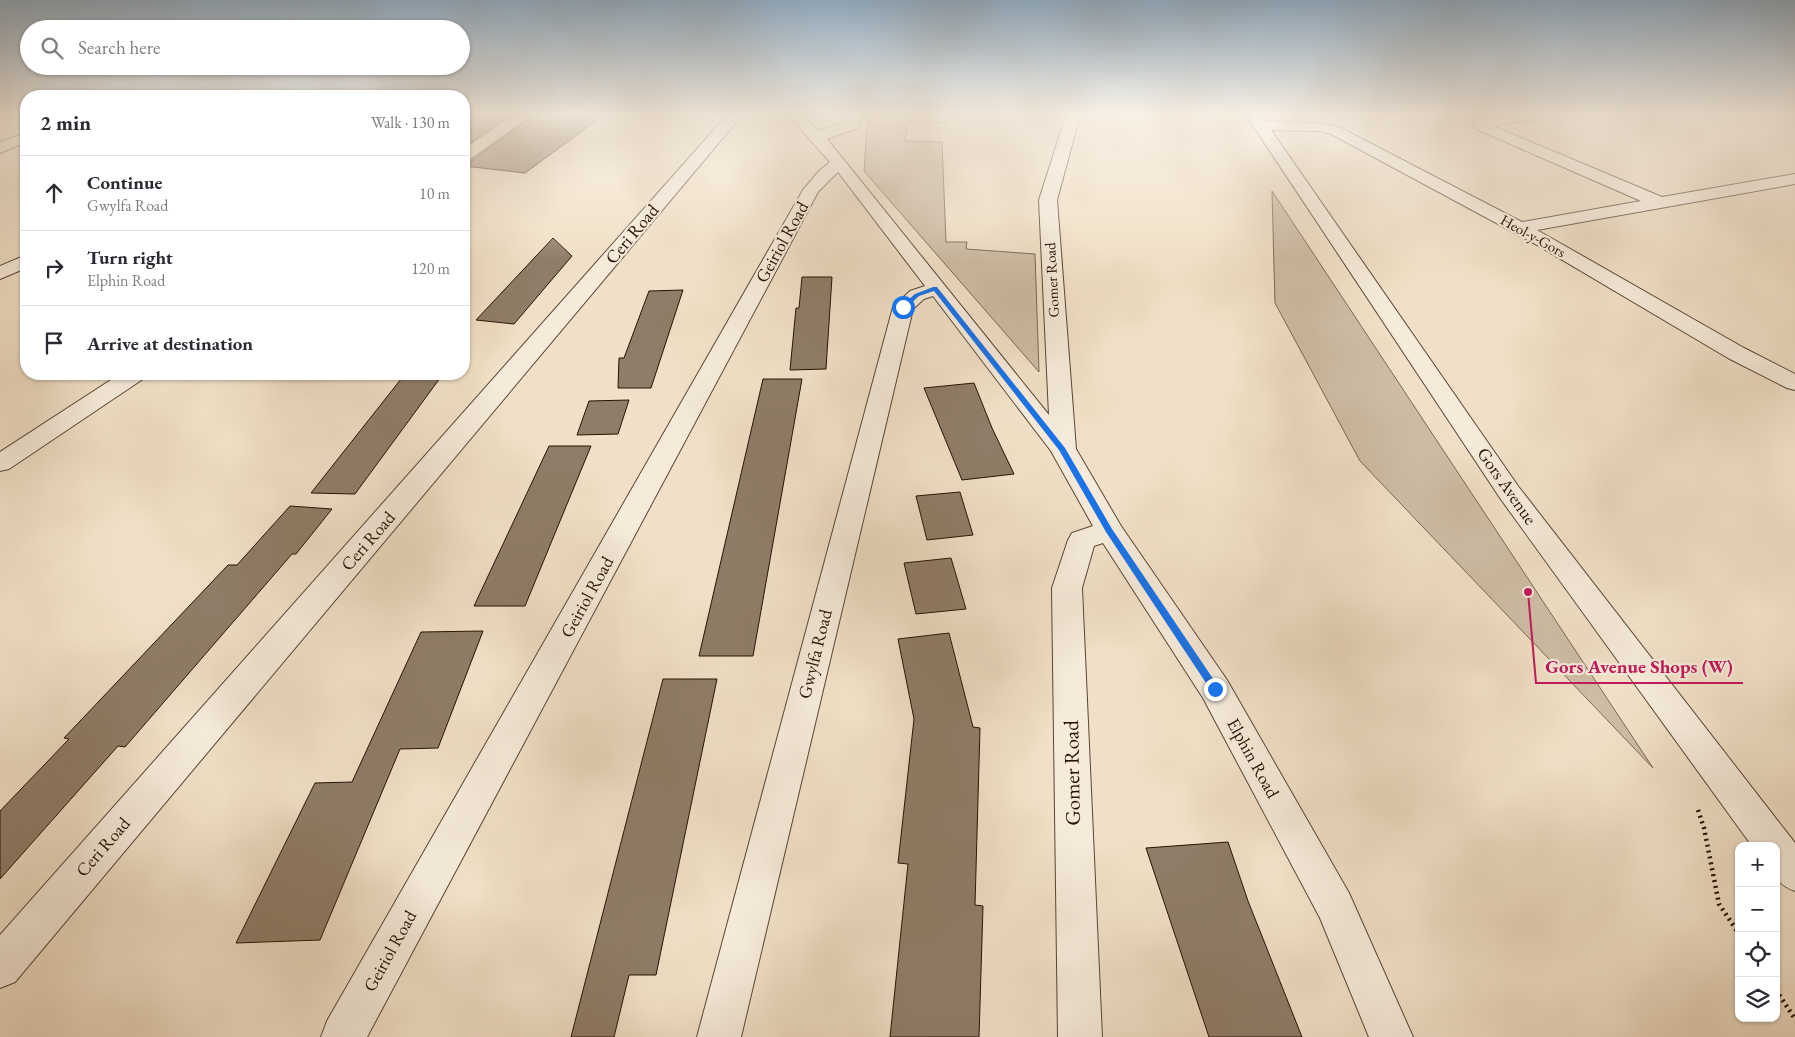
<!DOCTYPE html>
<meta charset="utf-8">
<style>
:root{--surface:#fff;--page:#f7f7f7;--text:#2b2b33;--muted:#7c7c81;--line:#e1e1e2}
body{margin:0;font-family:"EB Garamond",serif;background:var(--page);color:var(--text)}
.controls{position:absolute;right:15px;bottom:15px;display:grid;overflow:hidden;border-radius:10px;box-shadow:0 1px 4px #0004}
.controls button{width:45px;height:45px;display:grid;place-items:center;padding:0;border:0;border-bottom:1px solid var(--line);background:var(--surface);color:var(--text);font:25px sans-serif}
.stop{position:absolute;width:15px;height:15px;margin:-11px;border:4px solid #1a73e8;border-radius:50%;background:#fff}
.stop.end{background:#1a73e8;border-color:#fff;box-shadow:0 1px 5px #0008}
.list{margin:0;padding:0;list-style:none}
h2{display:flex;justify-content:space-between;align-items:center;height:65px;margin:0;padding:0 20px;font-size:21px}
h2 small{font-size:16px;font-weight:400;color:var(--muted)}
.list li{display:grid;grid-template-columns:32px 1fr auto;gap:15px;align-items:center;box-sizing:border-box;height:75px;padding:0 20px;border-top:1px solid var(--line)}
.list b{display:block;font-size:19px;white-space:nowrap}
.list p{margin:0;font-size:16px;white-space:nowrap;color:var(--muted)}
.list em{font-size:16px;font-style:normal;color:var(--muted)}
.icon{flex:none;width:28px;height:28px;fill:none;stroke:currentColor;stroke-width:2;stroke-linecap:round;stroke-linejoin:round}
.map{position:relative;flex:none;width:1795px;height:1037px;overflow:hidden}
.search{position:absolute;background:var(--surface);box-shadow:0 1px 4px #0004;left:20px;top:20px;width:450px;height:55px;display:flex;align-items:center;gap:12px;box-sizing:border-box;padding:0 18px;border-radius:28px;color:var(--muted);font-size:19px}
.panel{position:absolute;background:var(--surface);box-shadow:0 1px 4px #0004;left:20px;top:90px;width:450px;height:290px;border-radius:20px}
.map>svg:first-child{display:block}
.green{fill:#cebda6;stroke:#7a6854}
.building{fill:#8f7d69;stroke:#251203}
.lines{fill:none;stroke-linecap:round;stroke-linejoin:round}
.minor-casing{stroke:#584634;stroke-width:2}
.path{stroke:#251203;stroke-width:4.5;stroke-dasharray:2 4;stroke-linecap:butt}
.minor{fill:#f6ebdb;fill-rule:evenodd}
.route{fill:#1a73e8}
.labels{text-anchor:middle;stroke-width:4.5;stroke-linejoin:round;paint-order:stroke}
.far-street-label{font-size:15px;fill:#251203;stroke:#f6ebdb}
.street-label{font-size:18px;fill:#251203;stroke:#f6ebdb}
.near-street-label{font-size:21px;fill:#251203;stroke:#f6ebdb}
.leader{fill:none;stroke:#c2185b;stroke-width:2}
.callout-dot{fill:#c2185b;stroke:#f6ebdb;stroke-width:2}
.callout-label{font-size:19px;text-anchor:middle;font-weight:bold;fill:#c2185b;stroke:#f6ebdb;stroke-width:4.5;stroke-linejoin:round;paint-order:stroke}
</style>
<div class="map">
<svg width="1795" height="1037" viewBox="0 0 1795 1037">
<rect width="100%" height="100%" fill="#f1e0c7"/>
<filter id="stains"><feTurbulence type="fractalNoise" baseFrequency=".004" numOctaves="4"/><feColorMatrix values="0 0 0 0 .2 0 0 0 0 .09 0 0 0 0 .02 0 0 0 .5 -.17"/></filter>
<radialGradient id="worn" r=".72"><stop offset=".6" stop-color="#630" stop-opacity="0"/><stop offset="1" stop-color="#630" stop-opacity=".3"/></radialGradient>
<!-- green -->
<g class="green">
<path d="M868,115h82l-5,8 -37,-1 -3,19 37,1 4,100h21l-1,7 69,5 4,118 -175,-201z"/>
<path d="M1272,191l381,577 -293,-307 -85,-158z"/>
</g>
<!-- building -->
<g class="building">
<path d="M464,115h47l-47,32z"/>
<path d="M534,115h70l-79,58 -61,-7v-3l7,-2z"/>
<path d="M553,238l19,18 -58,68 -38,-4z"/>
<path d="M802,277h30l-6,92 -36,1 6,-62h3z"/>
<path d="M683,290l-32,98h-33l1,-30h5l25,-67z"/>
<path d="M405,374h38l-88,120 -44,-1z"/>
<path d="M763,379h39l-49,277h-54z"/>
<path d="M974,383l18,45 22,46 -52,6 -38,-92z"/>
<path d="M629,400l-11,34 -41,1 12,-34z"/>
<path d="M549,446h42l-66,160h-51z"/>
<path d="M960,492l13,43 -46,5 -11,-44z"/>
<path d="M290,506l42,3 -36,45h-4l-167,193 -7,-1 -118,133v-68l69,-72 -5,-1 164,-173h9z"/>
<path d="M951,558l15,51 -50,5 -12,-51z"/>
<path d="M483,631l-45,117 -38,1 -80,191 -84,3 79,-160 37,-1 69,-150z"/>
<path d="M949,633l24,94 7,1 -5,177 8,1 -4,131h-89l18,-173 -10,-1 16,-144 -16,-80z"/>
<path d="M663,679h54l-61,296h-27l-15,62h-43z"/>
<path d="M1228,842l20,59 54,136h-93l-63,-189z"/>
</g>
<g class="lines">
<!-- minor casing -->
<g class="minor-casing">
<g id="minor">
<path d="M515,115h17l-62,44 -6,2v-12z"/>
<path d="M727,115h15l-727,867 -15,6v-53z"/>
<path d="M788,115h15l16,16 27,-9 3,-7h14l-5,13 -31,11 222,276 -10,-215 27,-85h14l-23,85 19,249 45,77 106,154 122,213 64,144h-44l-49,-119 -117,-220 -100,-155 -9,3 -12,42 20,449h-44l-6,-449 16,-48 4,-7 21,-7 -42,-75 -118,-155 -9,3 -11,10 -172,728h-44l196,-730 17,-16 15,-5 -87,-114 -20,20 -451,845h-46l6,-16 476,-831 16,-19 11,-9z"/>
<path d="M1246,115h14l4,6 56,2 21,5 181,94 119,-21 -165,-72 -2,-3 3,-6 30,-5h39l-2,3 -5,1 -46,7 169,71 133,-23v10l-258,46 207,118 51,26v16l-8,-2 -59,-30 -191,-113 -206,-111 -11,-3 -49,-1 247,356 277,357v48c-26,-10 -19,-20 -19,-45h-24l-252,-348z"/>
<path d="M26,133v9l-26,11v-11z"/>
<path d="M26,255v13l-26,11v-13z"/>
<path d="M120,374h26l-3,5 -134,90 -9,2v-19z"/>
</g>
</g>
<!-- path -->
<g class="path">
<path d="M1698,810l6,18 15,76 20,30"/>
<path d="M1776,990l19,29"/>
</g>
<!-- minor -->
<use href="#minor" class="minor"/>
</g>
<!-- sky -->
<linearGradient id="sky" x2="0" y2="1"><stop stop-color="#90aac0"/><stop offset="0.44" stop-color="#f9f1e6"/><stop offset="1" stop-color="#f9f1e6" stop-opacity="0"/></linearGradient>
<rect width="1795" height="260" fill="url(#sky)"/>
<!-- route -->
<path class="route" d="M933,287h4l128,161 47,81 106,157v6h-6l-106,-160 -47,-82 -125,-159 -15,5 -14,13 -5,-2 15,-13z"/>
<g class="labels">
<!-- far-street labels -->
<g class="far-street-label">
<text transform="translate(1533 236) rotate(29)" y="5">Heol-y-Gors</text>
<text transform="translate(1052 280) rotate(-93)" y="5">Gomer Road</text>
</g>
<!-- street labels -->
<g class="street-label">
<text transform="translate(632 234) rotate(-50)" y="6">Ceri Road</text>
<text transform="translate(782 242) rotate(-61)" y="6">Geiriol Road</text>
<text transform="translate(1507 486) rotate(55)" y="6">Gors Avenue</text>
<text transform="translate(368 541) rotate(-49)" y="6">Ceri Road</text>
<text transform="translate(587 597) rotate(-61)" y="6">Geiriol Road</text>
<text transform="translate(815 654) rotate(-76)" y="6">Gwylfa Road</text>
<text transform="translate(1253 758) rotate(61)" y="6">Elphin Road</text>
<text transform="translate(103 847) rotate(-49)" y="6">Ceri Road</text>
<text transform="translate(390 951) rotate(-61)" y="6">Geiriol Road</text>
</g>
<!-- near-street labels -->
<g class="near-street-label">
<text transform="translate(1072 773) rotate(-91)" y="7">Gomer Road</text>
</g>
</g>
<!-- callouts -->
<path class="leader" d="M1528 592L1536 683H1743"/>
<circle class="callout-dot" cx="1528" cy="592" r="5"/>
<g class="callout-label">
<text x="1639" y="673">Gors Avenue Shops (W)</text>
</g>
<rect width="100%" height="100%" filter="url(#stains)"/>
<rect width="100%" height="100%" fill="url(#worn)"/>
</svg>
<div class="controls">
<button>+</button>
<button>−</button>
<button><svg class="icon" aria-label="locate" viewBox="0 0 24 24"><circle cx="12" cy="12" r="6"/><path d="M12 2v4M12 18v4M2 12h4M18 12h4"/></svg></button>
<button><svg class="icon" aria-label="layers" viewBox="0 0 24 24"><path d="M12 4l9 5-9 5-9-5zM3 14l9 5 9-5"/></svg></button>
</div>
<div class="stop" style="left:903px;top:307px"></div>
<div class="stop end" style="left:1215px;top:689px"></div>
<div class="search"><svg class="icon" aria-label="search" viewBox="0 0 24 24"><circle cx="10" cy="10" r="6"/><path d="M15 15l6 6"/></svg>Search here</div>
<section class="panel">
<h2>2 min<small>Walk · 130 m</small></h2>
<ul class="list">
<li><svg class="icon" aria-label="ahead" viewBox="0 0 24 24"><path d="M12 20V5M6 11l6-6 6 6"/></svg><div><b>Continue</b><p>Gwylfa Road</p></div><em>10 m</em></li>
<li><svg class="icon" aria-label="right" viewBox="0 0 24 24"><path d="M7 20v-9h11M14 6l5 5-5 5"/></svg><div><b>Turn right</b><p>Elphin Road</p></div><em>120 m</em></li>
<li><svg class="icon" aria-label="arrive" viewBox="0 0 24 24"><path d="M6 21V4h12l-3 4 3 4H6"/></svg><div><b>Arrive at destination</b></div></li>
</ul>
</section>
</div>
